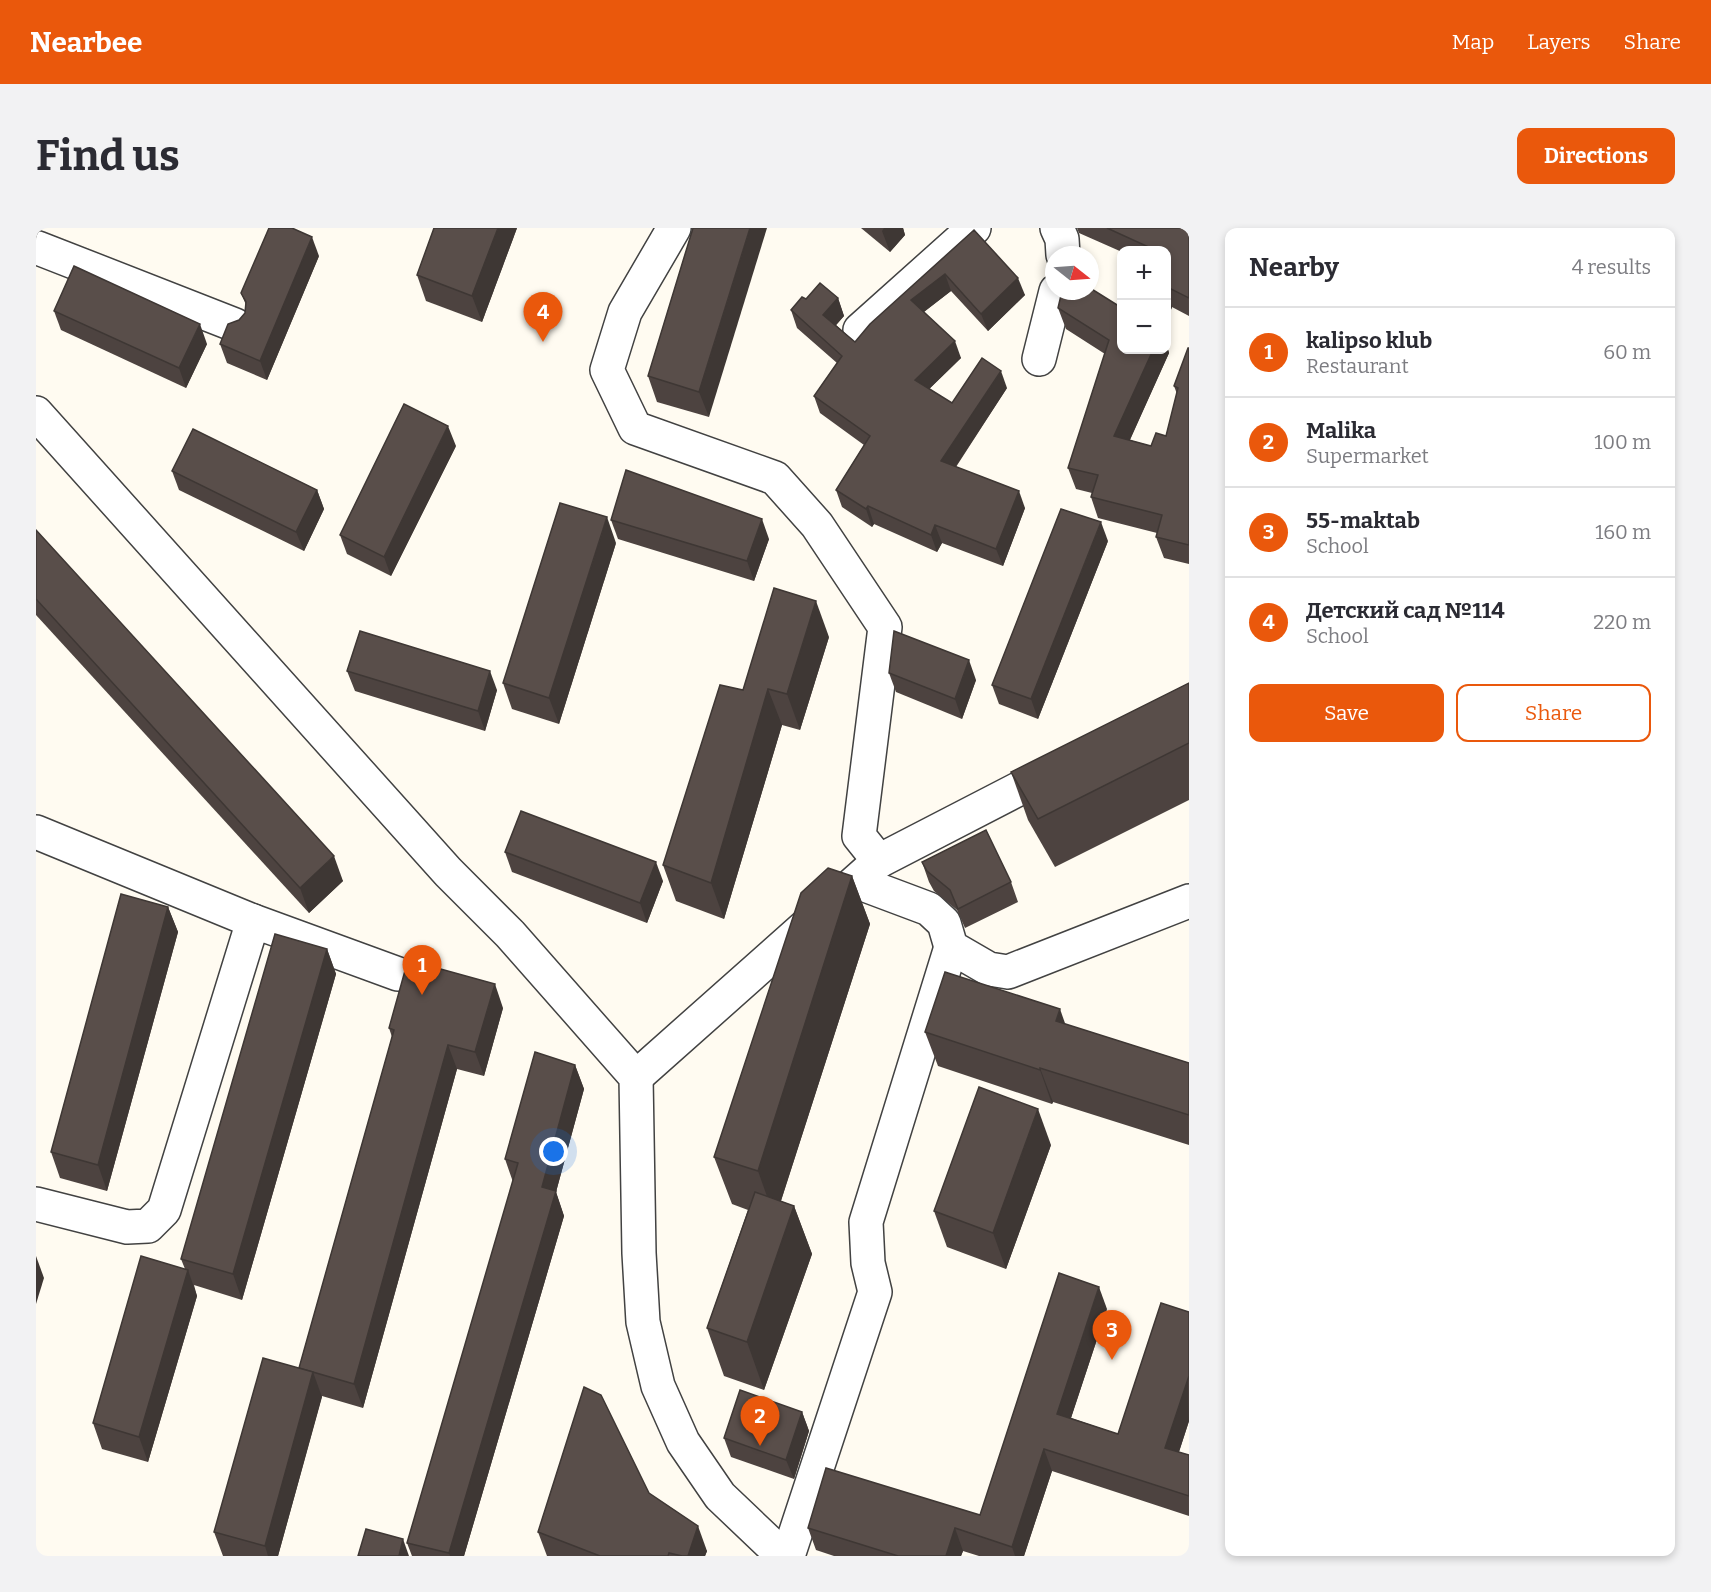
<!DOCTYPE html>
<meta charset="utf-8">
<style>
:root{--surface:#fff;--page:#f2f2f3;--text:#2b2b33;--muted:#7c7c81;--line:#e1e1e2;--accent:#ea580c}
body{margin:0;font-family:Bitter,serif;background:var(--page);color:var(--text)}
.controls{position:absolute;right:18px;top:18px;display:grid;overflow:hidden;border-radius:12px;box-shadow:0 3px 9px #0003}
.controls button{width:54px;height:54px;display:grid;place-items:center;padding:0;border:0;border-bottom:2px solid var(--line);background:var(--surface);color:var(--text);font:30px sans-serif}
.compass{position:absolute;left:1009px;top:18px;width:54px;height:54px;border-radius:50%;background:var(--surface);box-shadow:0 3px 9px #0003;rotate:107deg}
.you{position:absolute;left:518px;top:924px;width:21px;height:21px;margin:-15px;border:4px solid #fff;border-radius:50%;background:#1a73e8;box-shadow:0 0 0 9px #1a73e833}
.badge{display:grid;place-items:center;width:39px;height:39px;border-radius:50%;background:var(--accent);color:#fff;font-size:20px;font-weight:700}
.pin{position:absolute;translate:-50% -50px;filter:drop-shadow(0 2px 3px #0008)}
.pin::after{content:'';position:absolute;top:32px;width:21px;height:18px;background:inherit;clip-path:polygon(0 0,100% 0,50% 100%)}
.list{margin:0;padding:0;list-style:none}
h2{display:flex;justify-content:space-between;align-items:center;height:78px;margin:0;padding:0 24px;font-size:26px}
h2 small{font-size:20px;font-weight:400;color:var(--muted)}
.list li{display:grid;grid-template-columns:39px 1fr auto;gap:18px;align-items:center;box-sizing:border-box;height:90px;padding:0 24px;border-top:2px solid var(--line)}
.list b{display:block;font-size:22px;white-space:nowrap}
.list p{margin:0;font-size:20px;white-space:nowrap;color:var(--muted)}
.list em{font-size:20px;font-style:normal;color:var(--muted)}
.actions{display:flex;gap:12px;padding:18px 24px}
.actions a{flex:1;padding:14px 0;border:2px solid var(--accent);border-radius:12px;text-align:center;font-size:21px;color:var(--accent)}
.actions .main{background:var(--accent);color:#fff}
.map{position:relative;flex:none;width:1153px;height:1328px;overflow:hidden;border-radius:12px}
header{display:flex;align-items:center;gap:36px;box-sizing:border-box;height:84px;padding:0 30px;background:var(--accent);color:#fff}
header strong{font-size:28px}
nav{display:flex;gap:33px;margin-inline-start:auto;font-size:21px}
.intro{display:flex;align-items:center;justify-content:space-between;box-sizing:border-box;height:144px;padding:0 36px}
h1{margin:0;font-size:42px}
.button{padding:15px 27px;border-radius:12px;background:var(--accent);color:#fff;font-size:21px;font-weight:700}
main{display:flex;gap:36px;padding:0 36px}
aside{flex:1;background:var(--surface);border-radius:12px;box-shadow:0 3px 9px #0003}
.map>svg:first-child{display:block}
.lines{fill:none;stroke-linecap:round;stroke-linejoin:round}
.minor-casing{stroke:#424242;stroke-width:36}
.minor{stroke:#fff;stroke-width:33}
.wall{fill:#4d4340}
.shaded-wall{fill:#3e3734}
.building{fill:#594e4a;stroke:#3e3734;stroke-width:1.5}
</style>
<header>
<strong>Nearbee</strong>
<nav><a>Map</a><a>Layers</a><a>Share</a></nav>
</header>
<div class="intro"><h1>Find us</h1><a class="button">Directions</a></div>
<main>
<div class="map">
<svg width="1153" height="1328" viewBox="0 0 1153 1328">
<rect width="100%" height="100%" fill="#fffbf1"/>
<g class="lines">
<!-- minor casing -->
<g class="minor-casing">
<g id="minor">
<path d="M638,0l-49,84 -18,58 28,58 140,50 42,47 68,102 -26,209 20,25"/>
<path d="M1021,0l5,11 1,16"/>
<path d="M2,20l197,77"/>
<path d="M824,102l114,-102"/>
<path d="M1003,131l17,-68"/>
<path d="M0,185l412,459 62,62 126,143 3,176 4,69 15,64 25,56 37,54 63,60"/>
<path d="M0,604l217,89"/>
<path d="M821,654l72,27 15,14 7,24 38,22 19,3 181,-71"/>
<path d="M600,849l243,-216 178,-92"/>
<path d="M0,976l91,23 21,-1 16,-16 89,-289 145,53"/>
<path d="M752,1328l87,-264 -7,-29 -2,-41 85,-275"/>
</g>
</g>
<!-- minor -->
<use href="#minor" class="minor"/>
</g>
<!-- wall -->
<g class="wall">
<path d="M481,0l-35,94 -56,-21 -9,-26z"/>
<path d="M657,0l16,189 -52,-15 -9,-26z"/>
<path d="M825,0h42l2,7 -15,17z"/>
<path d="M1041,0h112v88l-17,-9 -5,13v-70h-45v2l-43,-19z"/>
<path d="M938,2l51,65 -37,36 -37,-40 -27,21 37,46 -32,31 23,14 55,-15 -51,79 69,41 -22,58 -61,-23 -5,9 -63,-28 -2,3 -30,-20 -6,-17 28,-45 -44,-32 -6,-17 23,-33 -40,-35 -6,-18 15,-11 32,-1 6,18 -8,9 19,17z"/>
<path d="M283,28l-52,124 -40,-17 -7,-19 25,-31 1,-8 -5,-12z"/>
<path d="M1022,80l109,42v-4l2,7 -39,87 21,6 15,-10 11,-42 -3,-8 15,-38v216l-25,-6 -8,-21 1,-4 -59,-15 -7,-21 1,-4 -16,-4 -8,-21 37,-114 -39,-25z"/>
<path d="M18,83l153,33 -21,44 -125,-58z"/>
<path d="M420,218l-65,130 -44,-22 -7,-19z"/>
<path d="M136,243l145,19 7,19 -20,42 -125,-61z"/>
<path d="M575,292l158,19 -15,42 -136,-42z"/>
<path d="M0,302l307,351 -34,32 -273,-298z"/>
<path d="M1072,313l-70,178 -39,-15 -7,-19z"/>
<path d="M580,315l-57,181 -47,-15 -9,-26z"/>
<path d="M793,409l-29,93 -18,-5 -58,194 -48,-18 -13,-36 80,-175z"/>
<path d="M311,443l150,19 -12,41 -130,-40z"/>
<path d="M853,445l87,7 -14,39 -66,-27z"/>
<path d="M1153,455v117l-134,67 -27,-47 -17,-48z"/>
<path d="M469,624l158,29 -16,42 -135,-51z"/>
<path d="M886,634l89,20 7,20 -53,26 -8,-18 -23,-19 -5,-9z"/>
<path d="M816,648l18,48 -89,277 13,5 18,48 -48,136 -40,-14 -17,-48 41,-118 -16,-6 -18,-47z"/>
<path d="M132,679l10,25 -71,259 -47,-13 -9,-26z"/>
<path d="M291,721l9,25 -94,326 -48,-15 3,11 -49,166 -46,-13 -9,-26 92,-154 -4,-10z"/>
<path d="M467,780l-19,68 -27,-7 -94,339 -41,-12 -44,160h-55l-9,-24 85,-164 93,-331 -3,-9z"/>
<path d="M1029,796l124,39v82l-136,-43 -1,2 -114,-38 -13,-34z"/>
<path d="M539,837l9,24 -28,103 8,24 -100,340h-52l-5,-13 106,-361 -8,-23z"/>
<path d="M1015,917l-45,124 -59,-22 -13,-36z"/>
<path d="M1071,1081l-36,109 47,16 71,-122v109l-10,31 10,3v61l-137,-45 -28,85h-45l-16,-5 -2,5h-127l-18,-6 -8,-22 172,-13z"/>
<path d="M766,1184l7,19 -15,48 -63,-22 -7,-19z"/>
<path d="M613,1265l58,58 -2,5h-158l-9,-24z"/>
</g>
<!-- shaded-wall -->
<g class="shaded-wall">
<path d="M462,0h19l-35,94 -10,-26z"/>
<path d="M714,0h17l-58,189 -10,-25z"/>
<path d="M848,0h19l2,7 -15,17 -8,-21z"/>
<path d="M276,9l7,19 -52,124 -7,-19z"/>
<path d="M909,46l6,17 -34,26 -6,-17z"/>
<path d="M982,50l7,17 -37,36 -7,-17z"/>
<path d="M1131,63l5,16 -5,13z"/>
<path d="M802,70l6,18 -14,16 -7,-17z"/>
<path d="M164,96l7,20 -21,44 -7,-20z"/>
<path d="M919,113l6,17 -40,39 -6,-17z"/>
<path d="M1131,118l2,7 -47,104 -8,-21 39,-86h14z"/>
<path d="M965,143l6,17 -59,90 -7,-17z"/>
<path d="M412,198l8,20 -65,130 -7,-19z"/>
<path d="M281,262l7,19 -20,42 -8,-19z"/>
<path d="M983,263l6,17 -22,58 -7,-17z"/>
<path d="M832,278l6,18 -2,3 -6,-18z"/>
<path d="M571,289l9,26 -57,181 -10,-26z"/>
<path d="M726,291l7,20 -15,42 -7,-20z"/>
<path d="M1065,294l7,19 -70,178 -7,-20z"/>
<path d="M899,297l7,18 -5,9 -6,-17z"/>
<path d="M780,373l13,36 -29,93 -13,-36z"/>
<path d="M933,432l7,20 -14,39 -7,-20z"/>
<path d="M454,443l7,19 -12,41 -7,-20z"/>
<path d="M732,461l14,36 -58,194 -13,-36z"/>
<path d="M298,628l9,25 -34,32 -9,-25z"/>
<path d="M620,634l7,19 -16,42 -7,-20z"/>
<path d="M816,648l18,48 -95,295 -17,-48z"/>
<path d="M132,679l10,25 -71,259 -9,-26z"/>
<path d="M291,721l9,25 -94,326 -9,-26z"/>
<path d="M459,756l8,24 -19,68 -9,-24z"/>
<path d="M1024,781l12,34 -16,-22z"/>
<path d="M412,817l9,24 -94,339 -9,-24z"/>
<path d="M539,837l9,24 -28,103 8,24 -100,340h-14l-1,-3 93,-366z"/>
<path d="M1004,840l13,34 -1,2 -12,-34z"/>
<path d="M1002,881l13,36 -45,124 -13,-36z"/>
<path d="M758,978l18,48 -48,136 -17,-48z"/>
<path d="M0,1028l8,22 -8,26z"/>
<path d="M152,1042l9,26 -49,166 -9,-25z"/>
<path d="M1063,1059l8,22 -42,127 -8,-22z"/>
<path d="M277,1144l9,25 -44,159h-10l-3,-10z"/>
<path d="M1152,1148l1,45 -16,49 -8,-22z"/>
<path d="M766,1184l7,19 -15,48 -8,-19z"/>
<path d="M1008,1221l8,22 -28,85h-9l-3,-9z"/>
<path d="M662,1298l9,25 -2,5h-17z"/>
<path d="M919,1300l8,23 -2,5h-15z"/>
<path d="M367,1311l6,17h-10z"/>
</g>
<!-- building -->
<g class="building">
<path d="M233,0h23l20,9 -52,124 -40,-17 8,-20 11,-4 6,-7 1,-11 -5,-9z"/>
<path d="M398,0h64l-26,68 -55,-21z"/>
<path d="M657,0h57l-51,164 -51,-16z"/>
<path d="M1071,0h82v70l-22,-11v-37h-12z"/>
<path d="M938,2l44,48 -37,36 -36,-40 -34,26 44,41 -40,39 37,23 30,-45 19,13 -60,90 78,30 -23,58 -61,-24 -4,10 -63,-29 -2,3 -30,-19 34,-54 -56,-40 28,-40 -51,-46 11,-13 4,2 14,-16 18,15 -15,17 32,27 15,-18z"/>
<path d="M38,38l126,58 -21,44 -125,-57z"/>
<path d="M1054,60l32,20v42h31l-39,86 37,10 5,-13 10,3 12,-48 -4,-2 14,-38h1v197l-33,-8 6,-22 -71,-18 7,-22 -30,-7 41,-128 -51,-32 4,-17h28z"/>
<path d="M368,176l44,22 -64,131 -44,-22z"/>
<path d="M157,201l124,61 -21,42 -124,-61z"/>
<path d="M590,242l136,49 -15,42 -136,-41z"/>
<path d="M524,275l47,14 -58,181 -46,-15z"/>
<path d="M1025,281l40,13 -70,177 -39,-14z"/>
<path d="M0,302l298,326 -34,32 -264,-289z"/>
<path d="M738,360l42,13 -29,93 -19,-5 -57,194 -48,-18 57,-180 23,5z"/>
<path d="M324,403l130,40 -12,40 -131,-40z"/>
<path d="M858,403l75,29 -14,39 -66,-26z"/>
<path d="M1153,455v60l-151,76 -27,-47z"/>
<path d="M485,583l135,51 -16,41 -135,-51z"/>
<path d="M950,602l25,52 -53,27 -8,-19 -23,-19 -5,-9z"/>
<path d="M792,640l24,8 -94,295 -44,-14 87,-264z"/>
<path d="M85,666l47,13 -70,258 -47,-13z"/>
<path d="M239,706l52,15 -94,325 -52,-15z"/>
<path d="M372,732l87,24 -20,68 -27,-7 -94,339 -55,-16 95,-338 -5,-2z"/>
<path d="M909,744l115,37 -4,12 133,42v52l-149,-47v2l-115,-38z"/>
<path d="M499,824l40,13 -33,122 14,4 -107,362 -42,-10 111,-380 -13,-4z"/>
<path d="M943,859l59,22 -45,124 -59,-22z"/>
<path d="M719,964l39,14 -47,136 -40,-14z"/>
<path d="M105,1028l47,14 -49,167 -46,-14z"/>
<path d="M1023,1045l40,14 -42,127 61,20 43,-131 28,9v64l-24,72 24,7v41l-145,-47 -32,98 -57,-19 -9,28h-48l-90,-28 18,-60 154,47z"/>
<path d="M227,1130l50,14 -48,174 -51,-14z"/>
<path d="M548,1159l17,8 48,98 49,33 -10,30h-6l-13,-3 -1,3h-68l-62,-24z"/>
<path d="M704,1162l62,22 -16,48 -62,-22z"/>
<path d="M330,1301l37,10 -4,17h-41z"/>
</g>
</svg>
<div class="controls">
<button>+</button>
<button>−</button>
</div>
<svg class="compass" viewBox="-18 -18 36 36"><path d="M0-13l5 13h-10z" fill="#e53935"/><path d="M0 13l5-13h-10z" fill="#7c7c81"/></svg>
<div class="you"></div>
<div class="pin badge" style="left:386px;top:767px">1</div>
<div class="pin badge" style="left:724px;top:1218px">2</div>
<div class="pin badge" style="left:1076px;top:1132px">3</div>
<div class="pin badge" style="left:507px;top:114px">4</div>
</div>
<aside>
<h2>Nearby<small>4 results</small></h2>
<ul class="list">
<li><span class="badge">1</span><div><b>kalipso klub</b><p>Restaurant</p></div><em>60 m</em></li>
<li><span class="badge">2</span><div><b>Malika</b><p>Supermarket</p></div><em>100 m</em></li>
<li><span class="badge">3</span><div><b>55-maktab</b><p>School</p></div><em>160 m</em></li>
<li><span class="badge">4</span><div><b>Детский сад №114</b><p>School</p></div><em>220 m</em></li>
</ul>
<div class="actions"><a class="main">Save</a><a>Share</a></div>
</aside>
</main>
